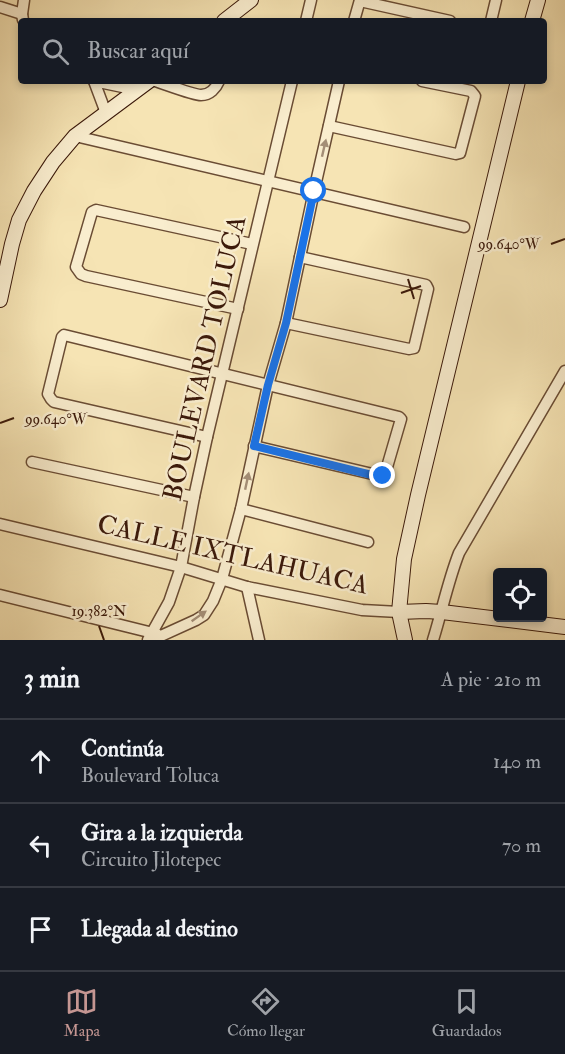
<!DOCTYPE html>
<html lang="es">
<meta charset="utf-8">
<style>
:root{--surface:#171b24;--page:#20242c;--text:#f1f3f6;--muted:#9ea1a6;--line:#363941;--accent:#c59692}
body{margin:0;font-family:"IM FELL Double Pica",serif;background:var(--page);color:var(--text)}
.controls{position:absolute;right:18px;bottom:18px;display:grid;overflow:hidden;border-radius:6px;box-shadow:0 3px 9px #0003}
.controls button{width:54px;height:54px;display:grid;place-items:center;padding:0;border:0;border-bottom:2px solid var(--line);background:var(--surface);color:var(--text);font:30px sans-serif}
.stop{position:absolute;width:18px;height:18px;margin:-14px;border:4px solid #1a73e8;border-radius:50%;background:#fff}
.stop.end{background:#1a73e8;border-color:#fff;box-shadow:0 2px 6px #0008}
.list{margin:0;padding:0;list-style:none}
h2{display:flex;justify-content:space-between;align-items:center;height:78px;margin:0;padding:0 24px;font-size:26px}
h2 small{font-size:20px;font-weight:400;color:var(--muted)}
.list li{display:grid;grid-template-columns:39px 1fr auto;gap:18px;align-items:center;box-sizing:border-box;height:84px;padding:0 24px;border-top:2px solid var(--line)}
.list b{display:block;font-size:22px;white-space:nowrap}
.list p{margin:0;font-size:20px;white-space:nowrap;color:var(--muted)}
.list em{font-size:20px;font-style:normal;color:var(--muted)}
.icon{flex:none;width:33px;height:33px;fill:none;stroke:currentColor;stroke-width:2;stroke-linecap:round;stroke-linejoin:round}
.map{position:relative;flex:none;width:565px;height:640px;overflow:hidden}
.search{position:absolute;background:var(--surface);box-shadow:0 3px 9px #0003;left:18px;right:18px;top:18px;height:66px;display:flex;align-items:center;gap:15px;box-sizing:border-box;padding:0 21px;border-radius:6px;color:var(--muted);font-size:22px}
.sheet{height:330px;background:var(--surface)}
nav{display:flex;justify-content:space-around;align-items:center;box-sizing:border-box;height:84px;border-top:2px solid var(--line);background:var(--surface);font-size:16px;color:var(--muted)}
nav a{display:grid;justify-items:center;gap:3px}
nav .on{color:var(--accent)}
.map>svg:first-child{display:block}
.lines{fill:none;stroke-linecap:round;stroke-linejoin:round}
.street-casing{stroke:#6a4c34;stroke-width:13}
.secondary-casing{stroke:#3b190a;stroke-width:16}
.street{stroke:#f9edce;stroke-width:10}
.secondary{stroke:#f9edce;stroke-width:14}
.oneway{fill:#a48e76}
.route{stroke:#1a73e8;stroke-width:8}
.ticks{fill:none;stroke:#3b190a;stroke-width:2}
.labels{text-anchor:middle;stroke-width:5;stroke-linejoin:round;paint-order:stroke}
.street-label{font-size:26px;fill:#3b190a;stroke:#f9edce}
.ticks-label{font-size:15px;text-anchor:middle;fill:#3b190a;stroke:#f9edce;stroke-width:5;stroke-linejoin:round;paint-order:stroke}
</style>
<div class="map">
<svg width="565" height="640" viewBox="0 0 565 640">
<rect width="100%" height="100%" fill="#f6e4b4"/>
<filter id="stains"><feTurbulence type="fractalNoise" baseFrequency=".00333" numOctaves="4"/><feColorMatrix values="0 0 0 0 .2 0 0 0 0 .09 0 0 0 0 .02 0 0 0 .5 -.17"/></filter>
<radialGradient id="worn" r=".72"><stop offset=".6" stop-color="#630" stop-opacity="0"/><stop offset="1" stop-color="#630" stop-opacity=".3"/></radialGradient>
<g class="lines">
<!-- street casing -->
<g class="street-casing">
<g id="street">
<path d="M360,1l90,20"/>
<path d="M0,7l22,7"/>
<path d="M23,20l-1,-6 2,-14"/>
<path d="M306,21l5,-21"/>
<path d="M354,21l6,-21"/>
<path d="M491,21l5,-21"/>
<path d="M94,81l43,9"/>
<path d="M94,81l12,32"/>
<path d="M155,81c10,3 38,14 46,14 9,0 15,-7 18,-14"/>
<path d="M329,126l127,28 4,-1 15,-57 -4,-5 -49,-10"/>
<path d="M75,136l389,91"/>
<path d="M238,309l-152,-33 -5,-2 -5,-7 16,-55 4,-2 156,34"/>
<path d="M286,323l123,26 5,-1 14,-59 -2,-4 -126,-28"/>
<path d="M207,437l-153,-35 -3,-3 -3,-5 14,-57 2,-2 335,82 2,2 -16,55 -4,2 -127,-30"/>
<path d="M32,462l162,35"/>
<path d="M241,509l127,33"/>
<path d="M0,524l181,43 66,20 115,23 37,2"/>
<path d="M247,587l12,53"/>
<path d="M0,595l157,39"/>
<path d="M148,640l21,-38 12,-35 13,-70 13,-60 85,-356"/>
<path d="M152,640l44,-20 8,-5 9,-14 9,-22 19,-70 27,-124 18,-62 28,-132 25,-110"/>
<path d="M433,640c9,-29 15,-59 26,-87l106,-182"/>
</g>
</g>
<!-- secondary casing -->
<g class="secondary-casing">
<g id="secondary">
<path d="M224,21l27,-21"/>
<path d="M532,21l6,-21"/>
<path d="M0,300l12,-56 7,-24 15,-29 19,-29 22,-26 74,-55"/>
<path d="M399,612l27,-1 16,1 123,15"/>
<path d="M405,640l-6,-28 5,-53 14,-64 100,-414"/>
</g>
</g>
<!-- street -->
<use href="#street" class="street"/>
<!-- secondary -->
<use href="#secondary" class="secondary"/>
</g>
<!-- one-way arrows -->
<defs><path id="oneway-solid" d="M-6-.8H1V-3.2L6.5 0L1 3.2V.8H-6Z" transform="scale(1.5)"/></defs>
<g class="oneway">
<use href="#oneway-solid" transform="translate(324 148) rotate(-77)"/>
<use href="#oneway-solid" transform="translate(247 481) rotate(-78)"/>
<use href="#oneway-solid" transform="translate(199 616) rotate(-35)"/>
</g>
<g class="lines">
<!-- route -->
<path class="route" d="M314,191l-28,132 -18,62 -14,61 126,31 3,-1"/>
</g>
<!-- ticks -->
<path class="ticks" d="M551,244l14,-5M408,279l6,20M401,293l20,-7M0,423l14,-5M99,626l5,14"/>
<g class="labels">
<!-- street labels -->
<g class="street-label">
<text transform="translate(204 358) rotate(-77)" y="9">BOULEVARD TOLUCA</text>
<text transform="translate(233 554) rotate(13)" y="9">CALLE IXTLAHUACA</text>
</g>
</g>
<g class="ticks-label">
<text x="509" y="249">99.640°W</text>
<text x="56" y="424">99.640°W</text>
<text x="99" y="616">19.382°N</text>
</g>
<rect width="100%" height="100%" filter="url(#stains)"/>
<rect width="100%" height="100%" fill="url(#worn)"/>
</svg>
<div class="controls">
<button><svg class="icon" aria-label="locate" viewBox="0 0 24 24"><circle cx="12" cy="12" r="6"/><path d="M12 2v4M12 18v4M2 12h4M18 12h4"/></svg></button>
</div>
<div class="stop" style="left:314px;top:191px"></div>
<div class="stop end" style="left:383px;top:476px"></div>
<div class="search"><svg class="icon" aria-label="search" viewBox="0 0 24 24"><circle cx="10" cy="10" r="6"/><path d="M15 15l6 6"/></svg>Buscar aquí</div>
</div>
<section class="sheet">
<h2>3 min<small>A pie · 210 m</small></h2>
<ul class="list">
<li><svg class="icon" aria-label="ahead" viewBox="0 0 24 24"><path d="M12 20V5M6 11l6-6 6 6"/></svg><div><b>Continúa</b><p>Boulevard Toluca</p></div><em>140 m</em></li>
<li><svg class="icon" aria-label="left" viewBox="0 0 24 24"><path d="M17 20v-9H6M10 6l-5 5 5 5"/></svg><div><b>Gira a la izquierda</b><p>Circuito Jilotepec</p></div><em>70 m</em></li>
<li><svg class="icon" aria-label="arrive" viewBox="0 0 24 24"><path d="M6 21V4h12l-3 4 3 4H6"/></svg><div><b>Llegada al destino</b></div></li>
</ul>
</section>
<nav>
<a class="on"><svg class="icon" aria-label="map" viewBox="0 0 24 24"><path d="M3 6l6-2 6 2 6-2v14l-6 2-6-2-6 2zM9 4v14M15 6v14"/></svg>Mapa</a>
<a><svg class="icon" aria-label="directions" viewBox="0 0 24 24"><path d="M12 3l9 9-9 9-9-9zM9 14v-3h6M13 9l2 2-2 2"/></svg>Cómo llegar</a>
<a><svg class="icon" aria-label="saved" viewBox="0 0 24 24"><path d="M7 4h10v16l-5-4-5 4z"/></svg>Guardados</a>
</nav>
